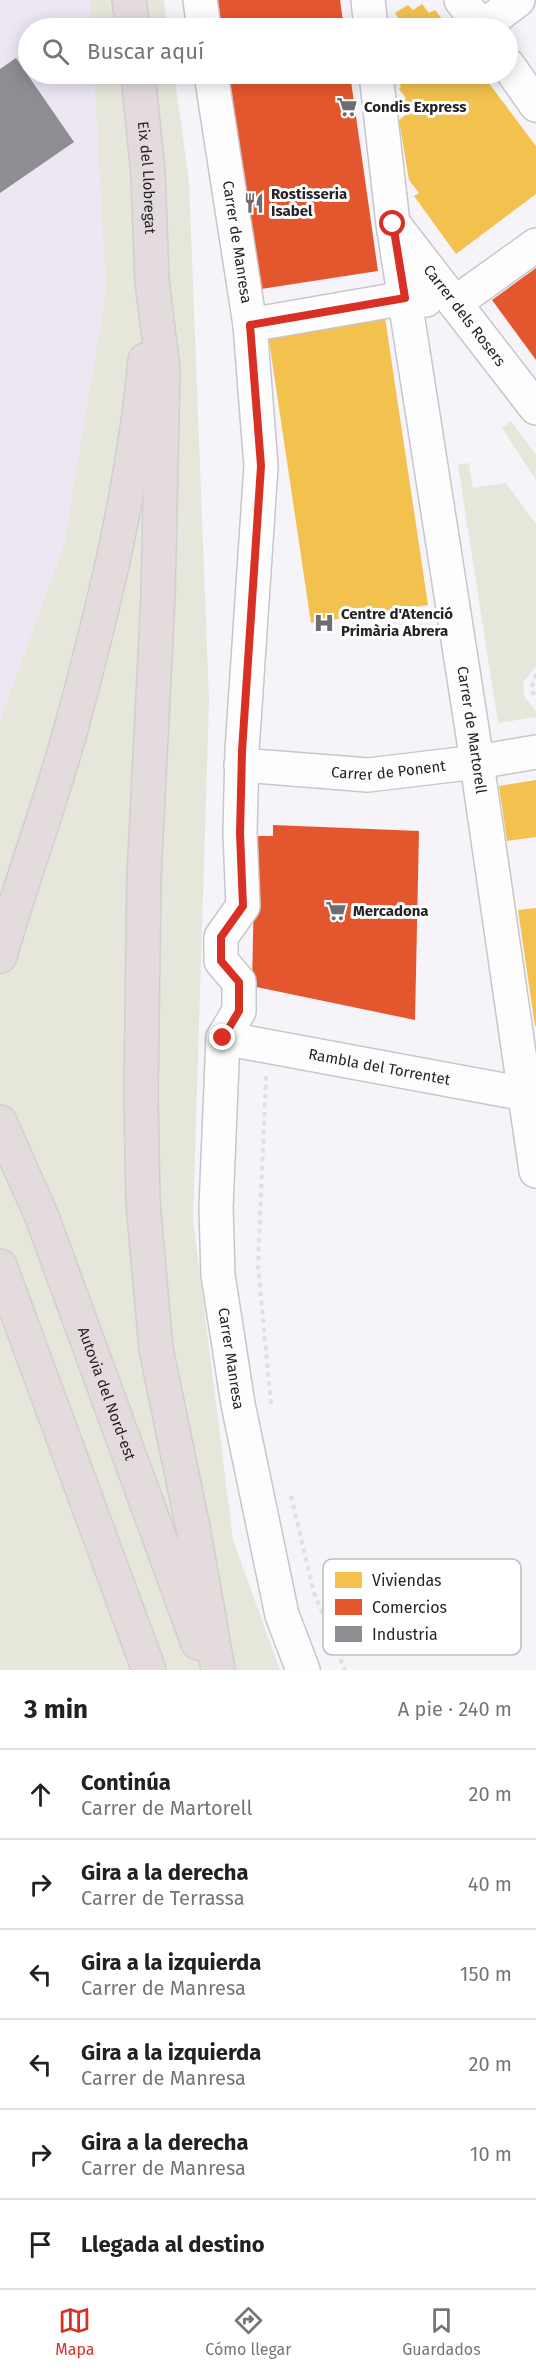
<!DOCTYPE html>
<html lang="es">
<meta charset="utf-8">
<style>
:root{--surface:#fff;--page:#f2f2f2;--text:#202124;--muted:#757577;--line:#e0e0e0;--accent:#d93025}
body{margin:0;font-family:"Fira Sans",sans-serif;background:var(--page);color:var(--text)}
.stop{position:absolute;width:18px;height:18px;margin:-14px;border:4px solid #d93025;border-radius:50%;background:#fff}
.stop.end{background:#d93025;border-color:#fff;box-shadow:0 2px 6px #0008}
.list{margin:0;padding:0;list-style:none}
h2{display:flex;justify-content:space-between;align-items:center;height:78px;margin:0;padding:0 24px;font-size:26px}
h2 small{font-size:20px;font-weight:400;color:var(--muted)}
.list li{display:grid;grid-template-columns:39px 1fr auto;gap:18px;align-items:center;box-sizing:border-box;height:90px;padding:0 24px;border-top:2px solid var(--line)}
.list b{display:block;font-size:22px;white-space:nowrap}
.list p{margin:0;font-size:20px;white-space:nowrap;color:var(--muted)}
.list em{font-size:20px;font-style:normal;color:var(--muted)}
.icon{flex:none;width:33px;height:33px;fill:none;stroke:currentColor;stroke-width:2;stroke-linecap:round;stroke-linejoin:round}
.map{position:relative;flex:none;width:536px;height:1670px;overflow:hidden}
.search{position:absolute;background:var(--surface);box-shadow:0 3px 15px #0003;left:18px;right:18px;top:18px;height:66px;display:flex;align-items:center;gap:15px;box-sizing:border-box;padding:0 21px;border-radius:33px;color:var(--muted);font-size:22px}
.sheet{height:618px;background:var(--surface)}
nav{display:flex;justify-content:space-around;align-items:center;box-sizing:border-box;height:84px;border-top:2px solid var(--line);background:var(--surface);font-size:16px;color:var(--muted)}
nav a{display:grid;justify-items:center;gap:3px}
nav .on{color:var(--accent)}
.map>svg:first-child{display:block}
.built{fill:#ece7f3}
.green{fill:#e6e6db}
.homes{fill:#f2c14e}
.shops{fill:#e4572e}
.industry{fill:#8d8d92}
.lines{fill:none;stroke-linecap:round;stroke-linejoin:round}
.street-casing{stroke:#c8c6ca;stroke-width:36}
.highway-casing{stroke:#d0cfd1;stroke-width:36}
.path{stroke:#e0dfe1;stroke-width:4;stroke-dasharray:4.5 4.5;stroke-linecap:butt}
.street{stroke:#fefdfe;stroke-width:33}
.highway{stroke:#e4dbdc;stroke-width:33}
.route{stroke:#d93025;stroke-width:8}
.labels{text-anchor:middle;stroke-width:6;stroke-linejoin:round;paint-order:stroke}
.poi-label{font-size:15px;font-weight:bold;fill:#252327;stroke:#fff;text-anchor:start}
.street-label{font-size:15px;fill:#252327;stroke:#fff}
.key{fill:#fff;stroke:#bebdbe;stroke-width:1.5}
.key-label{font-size:16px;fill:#252327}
</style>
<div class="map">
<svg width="536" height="1670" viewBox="0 0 536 1670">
<rect width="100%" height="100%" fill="#f6f3f9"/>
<!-- built -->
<path class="built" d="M0,0h90l1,28h-63v46h66l12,215 -42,255 -64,177z"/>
<!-- green -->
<g class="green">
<path d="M90,0h74l4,28h-77z"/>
<path d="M94,74h80l15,107 20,519 -16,519 40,321 47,130h-280v-949l64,-177 42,-254z"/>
<path d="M511,421l25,34v25l-34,-52z"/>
<path d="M469,463l4,25 33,-5 30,41v143l-13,15 1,14 12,15v6l-38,6 -40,-258z"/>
</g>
<!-- homes -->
<g class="homes">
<path d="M422,4l7,9 6,-3 14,18h-58l-1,-1 10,-6 -5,-8 13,-8 5,5z"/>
<path d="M398,74h84l54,72v48l-80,60 -42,-58 5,-3 -10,-13 -10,-60 9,-7 -7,-11 5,-4 -7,-9 2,-3 -8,-9z"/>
<path d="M384,311l44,294 -117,18 -44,-296z"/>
<path d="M536,780v57l-29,4 -8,-55z"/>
<path d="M536,908v118h-1l-17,-116z"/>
</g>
<!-- shops -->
<g class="shops">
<path d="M218,0h122l4,28h-122z"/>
<path d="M229,74h121l28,197 -117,18z"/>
<path d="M536,268v92l-44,-60z"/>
<path d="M273,825l146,6 -4,189 -163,-34 3,-150h18z"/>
</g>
<!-- industry -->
<path class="industry" d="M16,58l58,84 -74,51v-124z"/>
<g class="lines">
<!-- street casing -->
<g class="street-casing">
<g id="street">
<path d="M200,0l4,28"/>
<path d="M368,0l3,28"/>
<path d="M461,0l21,28"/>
<path d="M481,28l37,-28"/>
<path d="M508,65l28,40"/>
<path id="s1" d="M211,74l39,251 11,141 -19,285 -2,82 3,73 -22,31v24l18,21v29l-16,27 -7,169 2,68 20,129 44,211 21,55"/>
<path id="s2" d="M376,74l17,150 79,505 64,442"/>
<path id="s3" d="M396,227l140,181"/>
<path d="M455,303l81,-58"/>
<path d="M250,325l155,-27 21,2"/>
<path id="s4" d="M241,765l127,10 109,-13 59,-10"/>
<path id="s5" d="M223,1038l313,58"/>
</g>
</g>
<!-- highway casing -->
<g class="highway-casing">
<g id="highway">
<path d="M129,0l4,28"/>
<path id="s6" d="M138,74l10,99 4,108 11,88 -5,228 -14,280 -3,216 2,109 13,147 38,184 24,137"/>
<path d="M0,956c22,-78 51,-153 72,-231 32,-119 62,-241 73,-365"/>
<path id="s7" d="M0,1122l42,95 156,426"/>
<path d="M0,1266l149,404"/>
</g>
</g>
<!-- path -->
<g class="path">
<path d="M536,674l-5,15 5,9"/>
<path d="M266,1076l-8,190 13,138"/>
<path d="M291,1496l23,97 31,77"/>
</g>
<!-- street -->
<use href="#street" class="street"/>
<!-- highway -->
<use href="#highway" class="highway"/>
</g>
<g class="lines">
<!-- route -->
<path class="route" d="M223,1038l16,-27v-29l-18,-21v-24l22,-31 -3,-73 2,-82 19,-285 -11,-141 155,-27 -12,-74"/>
</g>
<!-- icons -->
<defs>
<g id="supermarket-bare" transform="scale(1.62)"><path d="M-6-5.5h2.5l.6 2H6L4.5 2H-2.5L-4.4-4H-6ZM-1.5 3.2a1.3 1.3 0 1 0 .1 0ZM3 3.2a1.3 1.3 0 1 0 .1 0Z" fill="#6e6c70" stroke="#fff" stroke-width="2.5" paint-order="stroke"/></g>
<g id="restaurant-bare" transform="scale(1.62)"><path d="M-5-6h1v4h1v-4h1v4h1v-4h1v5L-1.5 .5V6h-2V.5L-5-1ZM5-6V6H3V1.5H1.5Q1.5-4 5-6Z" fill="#6e6c70" stroke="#fff" stroke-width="2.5" paint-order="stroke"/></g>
<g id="hospital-bare" transform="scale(1.62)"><path d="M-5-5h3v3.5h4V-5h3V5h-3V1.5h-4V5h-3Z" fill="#6e6c70" stroke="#fff" stroke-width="2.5" paint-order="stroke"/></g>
</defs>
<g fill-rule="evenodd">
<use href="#supermarket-bare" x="347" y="107"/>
<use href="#restaurant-bare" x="254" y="203"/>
<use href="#hospital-bare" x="324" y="623"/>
<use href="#supermarket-bare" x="336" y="911"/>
</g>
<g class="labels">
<!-- poi labels -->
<g class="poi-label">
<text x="364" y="112">Condis Express</text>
<text x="271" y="199">Rostisseria<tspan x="271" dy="17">Isabel</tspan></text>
<text x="341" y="619">Centre d'Atenció<tspan x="341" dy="17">Primària Abrera</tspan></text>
<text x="353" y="916">Mercadona</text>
</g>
<!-- street labels -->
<g class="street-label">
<text dy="5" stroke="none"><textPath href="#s6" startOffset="104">Eix del Llobregat</textPath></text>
<text dy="5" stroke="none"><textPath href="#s1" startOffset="170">Carrer de Manresa</textPath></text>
<text dy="5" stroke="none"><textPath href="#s3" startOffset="112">Carrer dels Rosers</textPath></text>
<text dy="5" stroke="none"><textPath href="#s2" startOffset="663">Carrer de Martorell</textPath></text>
<text dy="5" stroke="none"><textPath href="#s4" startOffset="148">Carrer de Ponent</textPath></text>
<text dy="5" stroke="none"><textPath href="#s5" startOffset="159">Rambla del Torrentet</textPath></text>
<text dy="5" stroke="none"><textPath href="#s1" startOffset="1308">Carrer Manresa</textPath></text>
<text dy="5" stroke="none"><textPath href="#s7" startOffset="292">Autovia del Nord-est</textPath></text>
</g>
</g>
<!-- legend -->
<rect x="323" y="1559" width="198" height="96" rx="9" class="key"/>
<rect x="335" y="1572" width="27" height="16" fill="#f2c14e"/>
<rect x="335" y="1599" width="27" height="16" fill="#e4572e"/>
<rect x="335" y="1626" width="27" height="16" fill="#8d8d92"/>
<g class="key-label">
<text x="372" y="1586">Viviendas</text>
<text x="372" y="1613">Comercios</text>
<text x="372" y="1640">Industria</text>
</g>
</svg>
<div class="stop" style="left:393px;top:224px"></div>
<div class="stop end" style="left:223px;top:1038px"></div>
<div class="search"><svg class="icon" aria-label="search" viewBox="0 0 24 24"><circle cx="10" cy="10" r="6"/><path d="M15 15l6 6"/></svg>Buscar aquí</div>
</div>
<section class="sheet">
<h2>3 min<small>A pie · 240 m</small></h2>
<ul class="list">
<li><svg class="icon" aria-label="ahead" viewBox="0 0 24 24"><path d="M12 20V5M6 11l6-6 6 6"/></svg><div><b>Continúa</b><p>Carrer de Martorell</p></div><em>20 m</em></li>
<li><svg class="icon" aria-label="right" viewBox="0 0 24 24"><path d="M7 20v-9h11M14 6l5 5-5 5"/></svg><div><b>Gira a la derecha</b><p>Carrer de Terrassa</p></div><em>40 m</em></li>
<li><svg class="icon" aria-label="left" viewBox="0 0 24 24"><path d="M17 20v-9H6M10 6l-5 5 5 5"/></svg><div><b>Gira a la izquierda</b><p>Carrer de Manresa</p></div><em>150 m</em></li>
<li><svg class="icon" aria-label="left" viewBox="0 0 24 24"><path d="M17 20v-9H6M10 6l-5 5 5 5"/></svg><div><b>Gira a la izquierda</b><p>Carrer de Manresa</p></div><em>20 m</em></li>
<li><svg class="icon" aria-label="right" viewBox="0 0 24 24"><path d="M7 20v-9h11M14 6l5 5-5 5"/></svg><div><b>Gira a la derecha</b><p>Carrer de Manresa</p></div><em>10 m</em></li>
<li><svg class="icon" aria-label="arrive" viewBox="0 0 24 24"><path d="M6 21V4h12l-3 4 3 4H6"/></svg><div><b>Llegada al destino</b></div></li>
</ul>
</section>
<nav>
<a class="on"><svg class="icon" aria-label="map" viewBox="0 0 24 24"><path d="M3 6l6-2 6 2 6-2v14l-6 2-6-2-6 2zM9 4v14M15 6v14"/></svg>Mapa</a>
<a><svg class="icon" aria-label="directions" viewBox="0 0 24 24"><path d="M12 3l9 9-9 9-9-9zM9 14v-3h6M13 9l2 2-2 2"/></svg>Cómo llegar</a>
<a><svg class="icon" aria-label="saved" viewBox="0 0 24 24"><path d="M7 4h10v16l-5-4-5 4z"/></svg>Guardados</a>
</nav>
